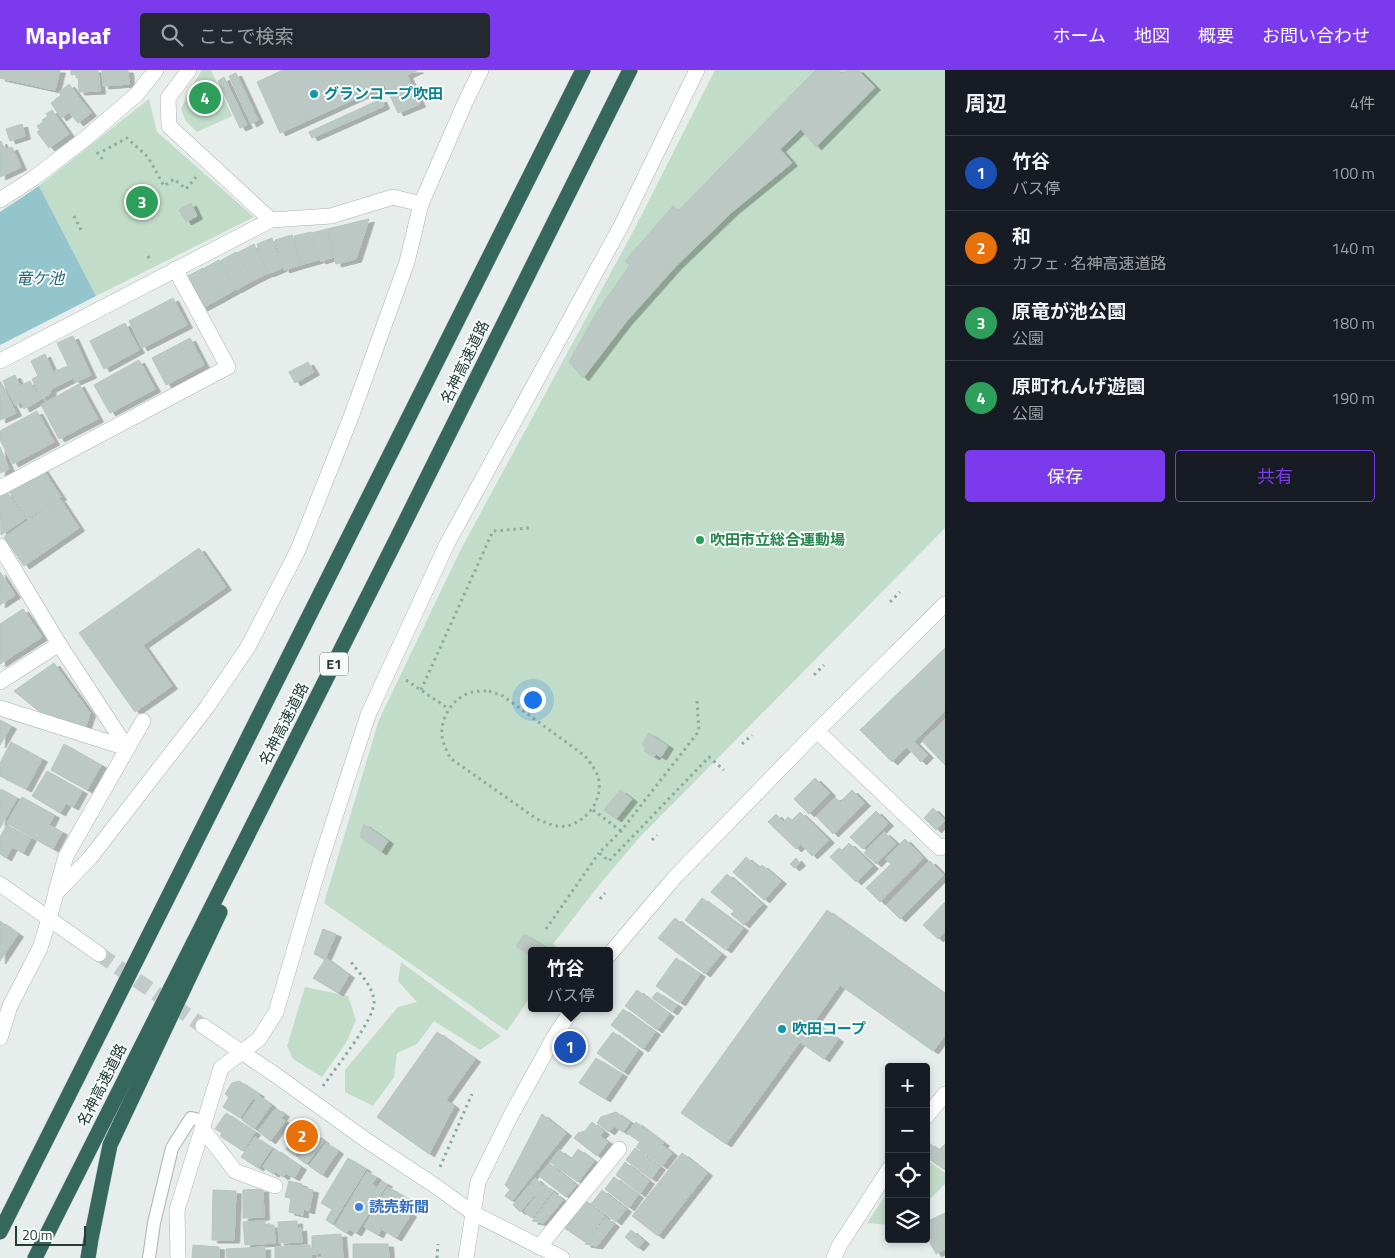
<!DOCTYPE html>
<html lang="ja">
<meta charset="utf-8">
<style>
:root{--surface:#171b24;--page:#242831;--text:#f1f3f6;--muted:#9ea1a6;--line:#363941;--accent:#7c3aed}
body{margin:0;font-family:"Titillium Web","Noto Sans JP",sans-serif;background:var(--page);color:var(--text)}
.controls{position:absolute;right:15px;bottom:15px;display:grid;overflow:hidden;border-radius:5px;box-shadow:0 2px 8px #0003}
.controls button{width:45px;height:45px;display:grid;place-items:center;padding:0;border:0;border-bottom:1px solid var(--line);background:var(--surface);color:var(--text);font:25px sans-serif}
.scale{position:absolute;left:15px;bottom:12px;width:71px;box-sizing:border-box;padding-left:5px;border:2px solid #263d37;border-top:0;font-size:14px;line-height:18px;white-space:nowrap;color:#263d37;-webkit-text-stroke:4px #f6faf8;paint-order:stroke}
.you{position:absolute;left:532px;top:629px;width:18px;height:18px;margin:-12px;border:4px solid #fff;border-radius:50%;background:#1a73e8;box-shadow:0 0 0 8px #1a73e833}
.badge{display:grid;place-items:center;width:32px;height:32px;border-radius:50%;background:var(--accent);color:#fff;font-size:16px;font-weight:700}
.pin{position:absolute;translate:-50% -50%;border:2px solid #fff;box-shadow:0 1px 5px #0006}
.popup{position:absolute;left:528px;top:877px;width:85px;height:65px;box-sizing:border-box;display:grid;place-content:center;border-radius:5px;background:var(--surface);filter:drop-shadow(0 1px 4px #0005);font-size:16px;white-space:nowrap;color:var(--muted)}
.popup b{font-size:19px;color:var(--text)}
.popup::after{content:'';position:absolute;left:50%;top:100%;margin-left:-10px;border:10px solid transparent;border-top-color:var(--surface)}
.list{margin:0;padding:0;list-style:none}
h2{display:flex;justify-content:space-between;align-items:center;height:65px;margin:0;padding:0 20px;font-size:21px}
h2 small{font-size:16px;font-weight:400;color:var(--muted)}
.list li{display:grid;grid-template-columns:32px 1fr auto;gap:15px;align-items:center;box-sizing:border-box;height:75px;padding:0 20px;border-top:1px solid var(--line)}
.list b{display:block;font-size:19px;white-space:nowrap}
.list p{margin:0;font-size:16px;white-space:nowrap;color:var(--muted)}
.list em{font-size:16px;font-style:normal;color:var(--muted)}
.actions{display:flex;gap:10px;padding:15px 20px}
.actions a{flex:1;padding:11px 0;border:1px solid var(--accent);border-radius:5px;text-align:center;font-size:18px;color:var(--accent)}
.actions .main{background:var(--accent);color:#fff}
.icon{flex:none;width:28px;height:28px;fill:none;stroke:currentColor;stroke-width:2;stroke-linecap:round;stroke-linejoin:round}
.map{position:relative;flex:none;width:945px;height:1188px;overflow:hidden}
header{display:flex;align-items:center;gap:30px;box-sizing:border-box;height:70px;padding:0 25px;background:var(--accent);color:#fff}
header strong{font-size:24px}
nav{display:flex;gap:28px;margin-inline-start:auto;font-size:18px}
.search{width:350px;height:45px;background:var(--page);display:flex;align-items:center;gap:12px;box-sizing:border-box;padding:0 18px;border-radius:5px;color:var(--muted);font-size:19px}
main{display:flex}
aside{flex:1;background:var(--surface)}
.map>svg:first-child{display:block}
.green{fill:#c1dcc8}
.water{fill:#94c4cc}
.building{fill:#bbc8c3;stroke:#b8c6c0;filter:url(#shadow)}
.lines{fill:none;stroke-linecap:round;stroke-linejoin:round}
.secondary-tunnel{stroke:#c0cac6;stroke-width:15;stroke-dasharray:15 8;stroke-linecap:butt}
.lane-casing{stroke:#a9b5b1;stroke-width:14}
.street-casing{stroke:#a9b5b1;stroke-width:16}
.secondary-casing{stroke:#a5b8b1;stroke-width:16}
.highway-casing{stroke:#c2c9c7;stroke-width:16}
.path{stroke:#89ada2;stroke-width:3;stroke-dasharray:2.5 4;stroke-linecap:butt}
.lane{stroke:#fff;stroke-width:12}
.street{stroke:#fff;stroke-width:15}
.secondary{stroke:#fff;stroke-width:15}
.highway{stroke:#35675c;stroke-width:15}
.culture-dot{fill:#0f9aa8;stroke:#f6faf8;stroke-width:2}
.leisure-dot{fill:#2e9e5b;stroke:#f6faf8;stroke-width:2}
.shop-dot{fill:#3f7fe0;stroke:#f6faf8;stroke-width:2}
.labels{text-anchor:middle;stroke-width:4;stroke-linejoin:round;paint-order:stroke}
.shield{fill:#f6faf8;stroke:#647671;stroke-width:1}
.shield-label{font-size:14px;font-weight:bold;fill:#263d37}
.culture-label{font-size:15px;font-weight:bold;fill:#0d838f;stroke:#f6faf8;text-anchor:start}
.street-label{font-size:15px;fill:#263d37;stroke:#f6faf8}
.leisure-label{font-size:15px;font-weight:bold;fill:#27864d;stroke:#f6faf8;text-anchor:start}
.shop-label{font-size:15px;font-weight:bold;fill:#366cbe;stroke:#f6faf8;text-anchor:start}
.water-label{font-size:16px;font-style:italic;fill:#266773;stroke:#f6faf8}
</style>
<header>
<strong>Mapleaf</strong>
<div class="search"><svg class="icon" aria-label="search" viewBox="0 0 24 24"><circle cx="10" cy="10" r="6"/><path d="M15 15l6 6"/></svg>ここで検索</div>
<nav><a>ホーム</a><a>地図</a><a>概要</a><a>お問い合わせ</a></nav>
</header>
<main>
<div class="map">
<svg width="945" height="1188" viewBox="0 0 945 1188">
<defs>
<filter id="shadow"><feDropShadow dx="5.5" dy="3" stdDeviation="0" flood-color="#0004"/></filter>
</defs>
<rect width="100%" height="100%" fill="#e6edea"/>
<!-- green -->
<g class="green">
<path d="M202,0h9l21,46 -35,16 -11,-11 -5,-12 10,-21z"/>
<path d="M715,0h230v458l-306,310 -39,46 -47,60 9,7h-31v45l-24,35 -183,-128 55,-183 81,-169 175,-323z"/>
<path d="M149,29l8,33 97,85 -158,79 -57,-110z"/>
<path d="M401,892l100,74 -21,14 -46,-29 -17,23 -20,9 -3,24 -21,29 -28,-14v-22l53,-63 19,-5 -19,-21z"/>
<path d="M305,917l43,9 8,24 -10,23 -24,34 -29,-18 -6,-13z"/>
<path d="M926,1089l19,14v11l-19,19z"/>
<path d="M889,1120v35l-22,-2z"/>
</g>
<!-- water -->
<path class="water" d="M39,116l57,110 -96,49v-133z"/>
<!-- building -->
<g class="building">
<path d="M0,0h60l-5,20 -55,-12z"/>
<path d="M71,0h27l2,21 -21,1 -1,-18 -7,1z"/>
<path d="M102,0h26l1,14 -26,2z"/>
<path d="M283,0h135l-11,5 13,29 -22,9 -13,-28 -105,48 -23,-51z"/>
<path d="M816,0h22l5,4 4,-4h11l17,17 -59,60 -15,-18 -21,20 12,14 -60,49 -56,54 -50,56 -43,56 -14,-16 26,-47 35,-50 -5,-4 48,-55 6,4z"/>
<path d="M236,3l22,47 -7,4 -22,-48z"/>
<path d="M224,7l23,48 -7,3 -22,-47z"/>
<path d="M69,14l22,29 -13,10 -9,-11 -8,6 -10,-15 10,-8 -2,-3z"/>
<path d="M381,29l3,7 -72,32 -3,-6z"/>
<path d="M52,40l17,24 -20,14 -12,-16 3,-2 -3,-4 6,-4 -1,-2 6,-4 -2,-2z"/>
<path d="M22,54l3,12 -15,5 -4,-12z"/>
<path d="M1,71l4,9 7,-3 9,20 -21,10v-35z"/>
<path d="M191,133l6,13 -11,6 -7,-12z"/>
<path d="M369,149l-13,40 -20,5 -9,-35z"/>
<path d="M327,159l7,28 -14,4 -8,-28z"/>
<path d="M311,162l7,28 -18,5 -6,-29z"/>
<path d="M292,165l8,30 -16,5 -9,-30z"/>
<path d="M272,168l10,30 -14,6 -11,-30z"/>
<path d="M254,174l14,29 -16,8 -15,-28z"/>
<path d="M236,182l16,29 -16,9 -16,-29z"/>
<path d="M219,190l16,30 -16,9 -16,-30z"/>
<path d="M203,198l16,31 -17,9 -16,-31z"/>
<path d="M173,228l14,27 -45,23 -13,-27z"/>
<path d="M125,253l14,27 -35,19 -14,-28z"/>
<path d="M73,266l18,39 -16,7 -2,-4 -22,11 -1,5 -9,5 -9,-20 6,-3 -7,-15 14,-7 8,18 15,-6 -11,-23z"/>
<path d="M190,268l14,27 -38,20 -14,-27z"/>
<path d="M139,290l16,29 -45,24 -16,-28z"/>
<path d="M308,292l6,10 -19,11 -6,-11z"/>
<path d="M15,305l5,11 10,-5 10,19 -16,9 -3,-7 -6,3 -12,-24z"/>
<path d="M0,312h1l15,31 -16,7z"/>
<path d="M79,314l19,35 -39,20 -18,-34z"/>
<path d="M37,341l17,31 -41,22 -13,-24v-9z"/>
<path d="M0,377l9,22 -9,4z"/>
<path d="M42,398l19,29 -34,22 -19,-29z"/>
<path d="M7,422l18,27 -24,16 -1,-38z"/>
<path d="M60,429l19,29 -55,38 -20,-29z"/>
<path d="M199,478l27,39 -83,58 29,41 -37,26 -56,-79z"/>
<path d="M0,502l15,23 -15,10z"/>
<path d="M23,539l19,28 -42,27v-40z"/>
<path d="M945,578v63l-31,30 14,14 -7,7 -14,-15 -15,15 -32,-32z"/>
<path d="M54,593l36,50 -5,16 -40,-13 -31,-25z"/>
<path d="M0,650l11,6 -11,19z"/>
<path d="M945,650v45l-23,-24z"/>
<path d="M649,663l19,13 -7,11 -5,-3 -2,3 -10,-6 2,-3 -4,-4z"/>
<path d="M11,672l31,17 -16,30 -26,-13v-13z"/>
<path d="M64,674l37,21 -14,25 -36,-20z"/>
<path d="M47,701l35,20 -9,16 -7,-4 -6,10 -28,-17z"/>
<path d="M815,708l15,15 -21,21 -15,-15z"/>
<path d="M1,719l16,9 -17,30v-37z"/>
<path d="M620,720l12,9 -16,20 -12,-9z"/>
<path d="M852,720l13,13 -32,31 -17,-18 19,-19 5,5z"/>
<path d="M22,727l32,18 -5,10 13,7 -9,17 -46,-26z"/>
<path d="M933,738l12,12 -9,10 -12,-12z"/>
<path d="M876,741l12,12 -25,26 -13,-12z"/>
<path d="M800,742l29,28 -17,16 -11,-12 -5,5 -28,-27 8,-8 7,8 5,-5 4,3z"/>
<path d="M364,754l24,17 -7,11 -21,-15z"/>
<path d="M7,755l24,13 -8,15 -11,-6 -6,11 -6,-4v-17z"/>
<path d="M884,762l12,11 -20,21 -12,-11z"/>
<path d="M905,769l18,19 -43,44 -14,-14 25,-24 -6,-5z"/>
<path d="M849,773l24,23 -17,16 -26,-25 9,-9 3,2z"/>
<path d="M746,787l13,11 3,-3 19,16 -17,19 -31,-28z"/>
<path d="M796,788l4,5 -6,5 -4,-4z"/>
<path d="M930,791l14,14 -44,44 -14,-14z"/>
<path d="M727,804l35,30 -18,21 -13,-11 3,-3 -23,-19z"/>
<path d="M702,828l41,30 -17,22 -41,-30z"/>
<path d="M945,832v30l-7,7 -15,-14z"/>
<path d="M827,840l118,84v41l-12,16 -93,-66 -26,37 24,17 -14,20 -24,-17 -74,102 -45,-31z"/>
<path d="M675,848l46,36 -16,20 -47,-36z"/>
<path d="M0,851l18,13 -18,27z"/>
<path d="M323,859l13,5 -11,25 -11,-5z"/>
<path d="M524,864l21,13 -3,4h-11v6l-15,-11z"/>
<path d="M326,888l23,17 -11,18 -25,-15z"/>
<path d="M676,888l24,16 -20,29 -24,-17z"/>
<path d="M637,920l32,24 -12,16 -32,-24z"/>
<path d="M657,922l20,13 -5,7 -20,-14z"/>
<path d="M623,939l32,23 -12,17 -32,-24z"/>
<path d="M437,962l38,27 -29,41 8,6 -25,48 -52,-37z"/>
<path d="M613,962l25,18 -15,22 -26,-19z"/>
<path d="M572,969l4,2 -8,14 -4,-2z"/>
<path d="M596,988l26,16 -17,25 -26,-16z"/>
<path d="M239,1011l20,13 -4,6 -2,-2 -13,20 -17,-11 6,-10 -4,-3 7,-11z"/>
<path d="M259,1026l12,9 -17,24 -12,-9z"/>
<path d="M276,1038l8,6 -3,4 4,3 -15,20 -12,-10z"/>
<path d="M616,1042l14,10 -7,10 -9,-6 -5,6 -12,-9 4,-6z"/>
<path d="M226,1043l29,19 -12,19 -23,-15 2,-3 -7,-4z"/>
<path d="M542,1044l24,19 -54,68 -7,-5 5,-6 -5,-5z"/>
<path d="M592,1052l12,10 -4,4 8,6 -11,14 -23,-18 4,-5 7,-2z"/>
<path d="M636,1052l28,21 -2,2 10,8 -10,13 -26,-19 4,-5 -13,-9z"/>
<path d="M302,1056l10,6 -17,24 -9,-7z"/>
<path d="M316,1065l8,6 -18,23 -8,-6z"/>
<path d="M255,1067l17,11 -14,20 -17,-11z"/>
<path d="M326,1073l12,8 -16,24 -13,-9z"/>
<path d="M929,1073l10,7 6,-6v26l-19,-13v-10z"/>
<path d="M635,1078l25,19 -9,12 -25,-19z"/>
<path d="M275,1079l26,18 -7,11 -8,-5 -3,4 -7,-5 -3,2 -10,-7z"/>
<path d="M578,1079l16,12 -16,21 -28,-20 9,-12 12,9z"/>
<path d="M682,1083l25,20 -49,63 -26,-20z"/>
<path d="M348,1088l18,11 -34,55 -6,-4 6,-11 -11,-6z"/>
<path d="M625,1092l24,19 -9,13 -24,-19z"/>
<path d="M549,1093l27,22 -10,12 -27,-21z"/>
<path d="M367,1102l9,5 -4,7 5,4 5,-7 5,3 -31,49 -7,-4 -3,4 -11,-7z"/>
<path d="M614,1107l24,18 -9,13 -24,-19z"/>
<path d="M535,1108l8,7 -23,27 -7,-7z"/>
<path d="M289,1111l13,3 -1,3 12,3 -4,21 -6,-2v6l-14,-3 2,-14 -6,-1z"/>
<path d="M544,1115l9,6 -21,27 -8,-6z"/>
<path d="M388,1117l22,13 -6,10 7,4 -15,24 -15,-9 -3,6 -14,-8z"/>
<path d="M263,1119l1,28 -21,1v-28z"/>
<path d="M213,1120l23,1 -2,49h-22z"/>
<path d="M602,1120l24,19 -10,13 -24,-19z"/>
<path d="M554,1123l9,7 -19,23 -12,-2z"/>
<path d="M585,1130l20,16 -20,26 -22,-15z"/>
<path d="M945,1143v36l-9,5 -10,-19v-13z"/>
<path d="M606,1148l8,6 -17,22 -12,-2z"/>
<path d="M265,1151v4h9l1,18 -30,2 -2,-23z"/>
<path d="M297,1151v8l4,-1 1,14 -23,1 -1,-21z"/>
<path d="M631,1160l13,11 -6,7 -13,-11z"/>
<path d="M341,1164l2,24h-21v-5l-10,1v-18z"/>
<path d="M353,1174h35l1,14h-36z"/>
<path d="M193,1175l26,2v11h-27z"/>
<path d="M310,1175l1,13h-36v-11z"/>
<path d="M265,1177v11h-38l-1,-9z"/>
</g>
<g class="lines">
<!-- secondary-tunnel -->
<path class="secondary-tunnel" d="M99,884l104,72"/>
<!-- lane casing -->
<g class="lane-casing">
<path id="lane" d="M149,1188l5,-35 18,-75 19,-30 13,3"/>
</g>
<!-- street casing -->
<g class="street-casing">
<g id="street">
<path d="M189,0l-21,28 1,28 102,94 60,-4 62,-19 28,7"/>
<path d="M0,130l34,-22 52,-40 51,-44 19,-24"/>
<path d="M0,291l271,-141"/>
<path d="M0,418l228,-121 -53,-98"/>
<path d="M0,476l59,98 68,104"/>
<path d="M0,612l59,-38"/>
<path d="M0,638l127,40"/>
<path d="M817,661l123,117 5,-2"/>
<path d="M56,821l10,-35 77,-135"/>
<path d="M49,849l7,-26 34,-35 117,-151 41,-60 50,-97 53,-133 56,-155 14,-58 43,-99 17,-35"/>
<path d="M926,1047l19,-23"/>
<path d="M202,1058l33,43 40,15"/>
<path d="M539,1177l80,-98"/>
<path d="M178,1188l-1,-48 44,-142 38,-29 17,-27 45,-152 47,-145 79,-171 174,-318 76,-156"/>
<path d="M834,1188l5,-12 50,-77"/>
</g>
</g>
<!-- secondary casing -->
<g class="secondary-casing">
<g id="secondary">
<path d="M0,814l99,70"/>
<path d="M609,885l66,-78 142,-146 128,-127"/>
<path d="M203,956l74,50 89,64 68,45 39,28 89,45"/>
<path d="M0,968l10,-32 30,-58 9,-29"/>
<path d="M466,1188l12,-76 32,-65 44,-80 19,-29"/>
</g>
</g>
<!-- highway casing -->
<g class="highway-casing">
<g id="highway">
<path d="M0,1162l583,-1162"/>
<path d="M35,1188l362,-720 233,-468"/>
<path d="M88,1188l3,-19 19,-94 110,-233"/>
</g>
</g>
<!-- path -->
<g class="path">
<path d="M103,81l24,-13 21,19 16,29 10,-7 12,10 10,-12"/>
<path d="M97,82l6,8"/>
<path d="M74,146l7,14"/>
<path d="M148,186l3,6"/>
<path d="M890,532l10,-10"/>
<path d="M814,605l10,-10"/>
<path d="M406,610l43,29"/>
<path d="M421,620l72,-159 37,-3"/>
<path d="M489,621l14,5 82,60c6,8 14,17 14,27 2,20 -13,38 -32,43 -10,2 -20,-3 -30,-7l-87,-61c-3,-7 -7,-14 -8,-22 -2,-19 12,-40 31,-44 5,-1 11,-1 16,-1z"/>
<path d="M697,631l2,30 -78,100 -22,22 10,8 100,-104 15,13"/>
<path d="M742,674l10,-9"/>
<path d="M593,740l28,21"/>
<path d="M652,770l5,-5"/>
<path d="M600,829l5,-6"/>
<path d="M546,859l53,-76"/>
<path d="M323,1016c11,-16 53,-68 51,-85 -1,-15 -15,-28 -23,-39"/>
<path d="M440,1097l32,-73"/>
<path d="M437,1188l1,-14"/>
</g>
<!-- lane -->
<use href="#lane" class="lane"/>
<!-- street -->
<use href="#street" class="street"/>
<!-- secondary -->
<use href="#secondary" class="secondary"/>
<!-- highway -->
<use href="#highway" class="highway"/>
</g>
<!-- markers -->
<g class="culture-dot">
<circle cx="314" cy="24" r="5"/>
<circle cx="782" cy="959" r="5"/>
</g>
<circle class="leisure-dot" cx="700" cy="470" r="5"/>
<circle class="shop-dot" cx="359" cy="1137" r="5"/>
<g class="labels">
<!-- shield labels -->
<rect class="shield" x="320" y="582.5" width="28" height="23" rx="4"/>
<g class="shield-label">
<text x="334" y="599">E1</text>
</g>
<!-- culture labels -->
<g class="culture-label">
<text x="324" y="29">グランコープ吹田</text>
<text x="792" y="964">吹田コープ</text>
</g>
<!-- street labels -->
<g class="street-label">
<text transform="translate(465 292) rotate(-64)" y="5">名神高速道路</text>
<text transform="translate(284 654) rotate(-63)" y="5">名神高速道路</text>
<text transform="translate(102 1015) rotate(-63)" y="5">名神高速道路</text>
</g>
<!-- leisure labels -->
<g class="leisure-label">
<text x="710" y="475">吹田市立総合運動場</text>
</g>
<!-- shop labels -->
<g class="shop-label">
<text x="369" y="1142">読売新聞</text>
</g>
<!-- water labels -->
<g class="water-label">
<text x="40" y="214">竜ケ池</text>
</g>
</g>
</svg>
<div class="controls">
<button>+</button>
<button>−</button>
<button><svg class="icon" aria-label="locate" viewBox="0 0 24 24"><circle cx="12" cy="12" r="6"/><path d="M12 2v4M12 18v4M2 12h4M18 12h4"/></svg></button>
<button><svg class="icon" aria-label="layers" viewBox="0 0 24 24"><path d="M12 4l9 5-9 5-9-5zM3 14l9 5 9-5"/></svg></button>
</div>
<div class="scale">20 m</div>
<div class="you"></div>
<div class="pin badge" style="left:570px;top:977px;background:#1a4fb4">1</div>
<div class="popup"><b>竹谷</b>バス停</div>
<div class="pin badge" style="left:302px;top:1066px;background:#e8710a">2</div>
<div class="pin badge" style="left:142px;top:132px;background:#2e9e5b">3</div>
<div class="pin badge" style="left:205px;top:28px;background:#2e9e5b">4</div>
</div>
<aside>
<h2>周辺<small>4件</small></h2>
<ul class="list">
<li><span class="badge" style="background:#1a4fb4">1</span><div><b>竹谷</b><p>バス停</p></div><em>100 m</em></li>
<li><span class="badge" style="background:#e8710a">2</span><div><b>和</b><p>カフェ · 名神高速道路</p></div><em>140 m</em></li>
<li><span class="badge" style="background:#2e9e5b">3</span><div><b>原竜が池公園</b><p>公園</p></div><em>180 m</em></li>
<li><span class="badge" style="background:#2e9e5b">4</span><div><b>原町れんげ遊園</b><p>公園</p></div><em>190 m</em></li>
</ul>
<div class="actions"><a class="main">保存</a><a>共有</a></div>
</aside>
</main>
